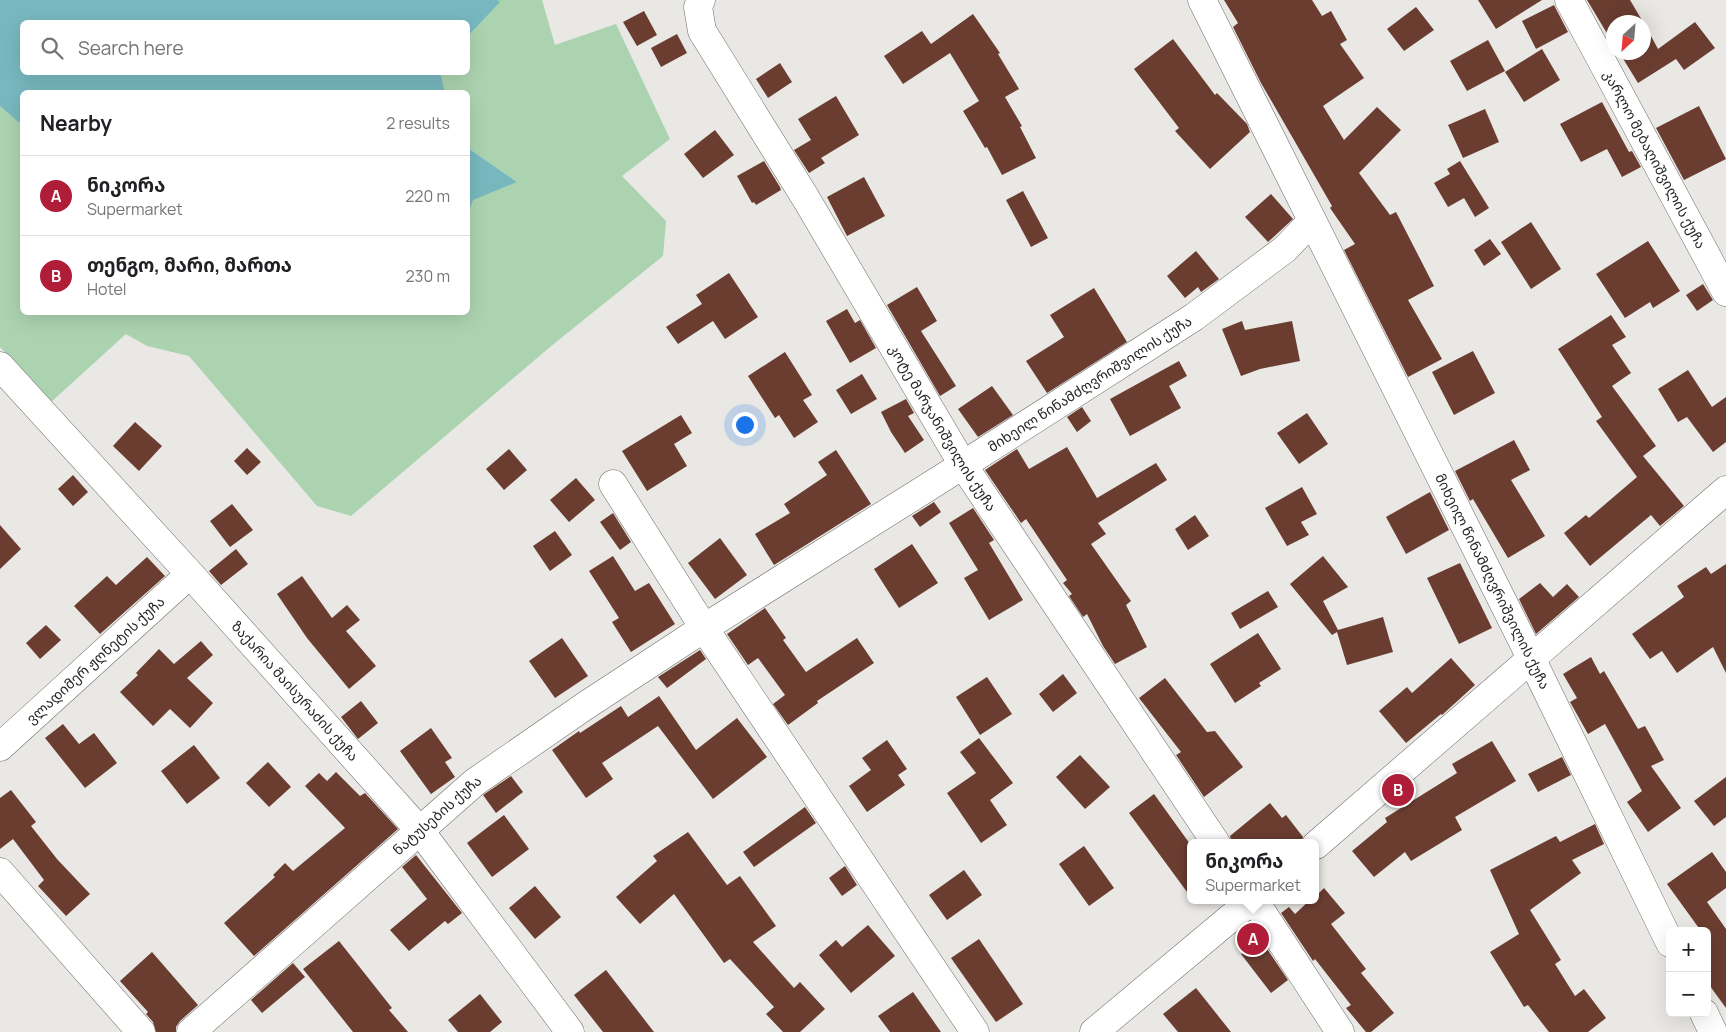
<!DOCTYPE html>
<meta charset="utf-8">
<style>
:root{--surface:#fff;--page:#f2f2f2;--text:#202124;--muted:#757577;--line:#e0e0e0;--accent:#b01d39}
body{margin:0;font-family:Manrope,"Noto Sans Georgian",sans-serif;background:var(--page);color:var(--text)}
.controls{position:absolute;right:15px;bottom:15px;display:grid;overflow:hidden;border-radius:8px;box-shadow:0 5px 20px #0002}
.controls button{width:45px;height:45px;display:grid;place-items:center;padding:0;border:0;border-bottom:1px solid var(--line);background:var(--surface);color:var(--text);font:25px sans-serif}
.compass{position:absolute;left:1606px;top:15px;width:45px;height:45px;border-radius:50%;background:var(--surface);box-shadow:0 5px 20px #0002;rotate:206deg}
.you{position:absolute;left:744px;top:424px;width:18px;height:18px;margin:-12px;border:4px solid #fff;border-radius:50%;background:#1a73e8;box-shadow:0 0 0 8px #1a73e833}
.badge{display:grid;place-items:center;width:32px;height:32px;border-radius:50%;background:var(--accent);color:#fff;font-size:16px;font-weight:700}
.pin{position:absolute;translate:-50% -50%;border:2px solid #fff;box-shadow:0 1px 5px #0006}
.popup{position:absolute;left:1187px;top:839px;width:132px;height:65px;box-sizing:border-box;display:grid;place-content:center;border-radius:8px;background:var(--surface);filter:drop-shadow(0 1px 4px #0005);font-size:16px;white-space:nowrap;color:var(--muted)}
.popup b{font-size:19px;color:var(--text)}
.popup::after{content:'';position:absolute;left:50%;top:100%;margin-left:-10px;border:10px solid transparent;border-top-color:var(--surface)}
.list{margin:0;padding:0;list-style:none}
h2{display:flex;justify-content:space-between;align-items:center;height:65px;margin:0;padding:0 20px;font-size:21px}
h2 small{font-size:16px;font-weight:400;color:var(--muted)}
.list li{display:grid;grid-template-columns:32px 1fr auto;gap:15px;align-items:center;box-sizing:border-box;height:80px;padding:0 20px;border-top:1px solid var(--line)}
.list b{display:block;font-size:19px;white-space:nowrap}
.list p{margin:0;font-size:16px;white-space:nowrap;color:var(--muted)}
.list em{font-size:16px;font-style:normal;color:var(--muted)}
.icon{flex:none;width:28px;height:28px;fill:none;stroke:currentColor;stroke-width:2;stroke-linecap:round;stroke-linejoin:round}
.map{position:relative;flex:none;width:1726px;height:1032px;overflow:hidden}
.search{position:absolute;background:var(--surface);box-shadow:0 5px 20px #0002;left:20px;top:20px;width:450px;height:55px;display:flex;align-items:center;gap:12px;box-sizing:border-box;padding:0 18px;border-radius:8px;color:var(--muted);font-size:19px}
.panel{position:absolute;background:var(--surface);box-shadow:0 5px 20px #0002;left:20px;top:90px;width:450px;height:225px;border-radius:8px}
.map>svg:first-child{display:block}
.green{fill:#acd3af}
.water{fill:#77b8be}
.building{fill:#6b3d31}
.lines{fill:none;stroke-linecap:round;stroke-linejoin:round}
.minor-casing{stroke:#6e6d6a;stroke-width:29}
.minor{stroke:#fff;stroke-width:28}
.labels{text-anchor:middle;stroke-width:5;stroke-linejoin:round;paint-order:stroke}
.street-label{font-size:14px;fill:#272625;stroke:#f6f5f1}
</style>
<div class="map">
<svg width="1726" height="1032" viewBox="0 0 1726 1032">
<rect width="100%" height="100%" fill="#e9e8e4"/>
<!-- green -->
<path class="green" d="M497,0h45l13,45 61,-21 54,115 -48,37 44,45 -3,35 -113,91 -199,169 -34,-10 -128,-150 -42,-10 -21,-12 -76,69 -50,-56v-243l22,19v189h446v-104l3,-10 46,-16 -49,-34v-56h-23l-5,-19 28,-1v-36l31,-34z"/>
<!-- water -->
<g class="water">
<path d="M0,0h497l3,2 -32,34v-14h-446v50h418l5,20h-423v33l-22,-19z"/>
<path d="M468,148l49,34 -44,18 -5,14z"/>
</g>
<!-- building -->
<g class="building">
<path d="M1224,0h88l10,16 9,-5 16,29 -7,4 24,34 -41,28 21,34 33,-33 24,23 -42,43 31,42 6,-3 38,74 -26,14 34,59 -34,18 -64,-127 11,-6 -25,-36 2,-2 -71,-123 -28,-56 5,-4z"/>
<path d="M1478,0h64l-46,29z"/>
<path d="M1587,0h43l13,22h-29v23z"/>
<path d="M1554,5l14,27 -32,17 -14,-28z"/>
<path d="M1416,7l18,23 -30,21 -17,-22z"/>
<path d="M644,11l13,24 -20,11 -14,-24z"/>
<path d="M973,14l27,39 -2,1 21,35 -14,8 17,29 -2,1 16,31 -34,17 -15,-28 -2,1 -22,-37 16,-10 -29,-48 -47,31 -19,-28 38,-25 9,13z"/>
<path d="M1695,22l20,26 -31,22 -8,-11 -38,24 -19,-31h25v-29l14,26z"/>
<path d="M677,34l10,19 -26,14 -10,-19z"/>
<path d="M1173,39l42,56 2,-2 30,31 3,8 -40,37 -35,-38 4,-3 -45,-59z"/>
<path d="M1488,40l17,31 -38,20 -17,-30z"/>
<path d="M1542,49l18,31 -36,22 -19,-30z"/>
<path d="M780,63l12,19 -24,16 -12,-19z"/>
<path d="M836,96l23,39 -38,23 4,5 -16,10 -15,-23 17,-10 -13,-21z"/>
<path d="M1602,102l27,50 3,-1 9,16 -19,10 -15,-28 -26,13 -21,-38z"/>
<path d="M1699,106l27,53 -42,21 -28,-52z"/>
<path d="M1485,109l14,33 -36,16 -15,-33z"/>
<path d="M715,130l19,25 -31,23 -19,-24z"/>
<path d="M764,161l16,26 1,3 -25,15 -2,-3 -2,1 -15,-27z"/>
<path d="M1460,161l29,47 -14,9 -11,-19 -16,9 -14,-24 16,-9 -3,-5z"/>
<path d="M864,177l21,39 -38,20 -20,-39z"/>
<path d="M1023,191l25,47 -17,9 -25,-47z"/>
<path d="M1271,194l22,25 -25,23 -23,-25z"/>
<path d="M1531,222l30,47 -30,20 -30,-47z"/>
<path d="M1490,239l11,15 -17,12 -10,-16z"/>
<path d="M1648,241l32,50 -27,17 -3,-6 -25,16 -29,-44z"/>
<path d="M1196,251l23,28 -18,13 -3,-5 -13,11 -18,-22z"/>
<path d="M729,273l29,44 -33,22 -12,-18 -35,23 -12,-17 36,-23 -6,-9z"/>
<path d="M1703,284l10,16 -16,11 -11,-16z"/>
<path d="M917,287l20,34 -16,10 35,55 -16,10 -53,-91z"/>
<path d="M1094,288l33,54 -80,51 -21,-32 38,-24 -14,-22z"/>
<path d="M847,309l8,14 5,-3 16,28 -26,15 -24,-42z"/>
<path d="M1611,315l15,22 -14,8 19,28 -19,13 44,60 -13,10 41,50 -24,20 -9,-11 -61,51 -26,-33 22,-18 3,3 48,-41 -41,-56 6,-4 -44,-68z"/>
<path d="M1242,321l3,9 47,-9 8,40 -40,8 -19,7 -19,-47z"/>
<path d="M1473,351l22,42 -41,22 -22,-43z"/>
<path d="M785,352l27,43 -9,5 15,22 -24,16 -15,-23 -4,3 -27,-42z"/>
<path d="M1179,361l8,15 -18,10 12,22 -51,28 -20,-37z"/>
<path d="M1688,370l24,37 14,-10v45l-13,10 -26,-35 -9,5 -20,-33z"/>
<path d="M862,374l15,25 -26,15 -15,-24z"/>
<path d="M992,386l21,29 -35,22 -20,-28z"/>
<path d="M906,399l8,14 -6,3 16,24 -19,13 -14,-21 -10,-20z"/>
<path d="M1082,407l9,14 -14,11 -10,-15z"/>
<path d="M1307,413l21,31 -29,20 -22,-31z"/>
<path d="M681,415l11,18 -18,11 13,22 -40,25 -25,-40z"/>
<path d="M135,422l27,24 -23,25 -26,-25z"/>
<path d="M1514,440l16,30 -19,10 34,56 -37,22 -35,-59 -3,2 -15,-30z"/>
<path d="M1067,447l30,51 59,-35 11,17 -69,43 8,11 -15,10 40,57 -5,4 21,42 -32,17 -12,-18 -16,-32 -4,3 -14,-21 3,-2 -9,-11 4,-3 -41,-61 -5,4 -36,-53 32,-21 12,20z"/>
<path d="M247,448l14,14 -14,13 -13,-14z"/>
<path d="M509,449l18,21 -23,20 -18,-21z"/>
<path d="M836,450l35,54 -97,61 -19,-31 35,-21 -6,-9 43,-29 -9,-13z"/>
<path d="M73,475l15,17 -15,14 -15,-17z"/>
<path d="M576,478l19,22 -26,22 -19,-22z"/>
<path d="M1302,487l15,27 -16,8 8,13 -22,11 -22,-38z"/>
<path d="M1430,492l19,38 -43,24 -20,-37z"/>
<path d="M934,502l7,10 -21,15 -8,-11z"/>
<path d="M232,504l21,26 -23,17 -20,-26z"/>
<path d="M973,508l21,32 -5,3 34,57 -34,20 -25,-42 14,-8 -29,-47z"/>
<path d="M613,513l18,29 -11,8 -20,-28z"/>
<path d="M1195,515l14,21 -21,14 -13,-21z"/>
<path d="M0,525l21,24 -21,20z"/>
<path d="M555,531l17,24 -22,16 -17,-25z"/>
<path d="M720,538l27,37 -32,24 -27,-36z"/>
<path d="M912,544l26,39 -39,25 -25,-39z"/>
<path d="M236,549l12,15 -27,21 -12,-14z"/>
<path d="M613,556l22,35 14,-8 26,41 -44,28 -19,-30 7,-4 -30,-47z"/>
<path d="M1323,556l25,31 -25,14 15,29 45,-13 10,35 -46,13 -10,-33 -5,3 -42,-51z"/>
<path d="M147,557l18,19 -65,58 -26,-28 33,-30 9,9z"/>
<path d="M1460,563l32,65 -33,16 -32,-66z"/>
<path d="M1726,564v109l-13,-26 -36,26 -15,-22 -12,8 -18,-25 52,-37 -7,-11 29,-19 5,7z"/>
<path d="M302,576l30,42 15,-13 13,15 -14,11 30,35 -27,23 -42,-51 -30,-44z"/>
<path d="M1540,583l13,14 14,-13 12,13 -43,37 -17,-35z"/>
<path d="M1268,591l10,16 -38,22 -9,-16z"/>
<path d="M765,608l21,30 -3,2 23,32 51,-34 17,25 -57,38 1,2 -30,22 -15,-21 12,-9 -27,-37 -10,7 -21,-31z"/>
<path d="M46,625l15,15 -21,19 -14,-16z"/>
<path d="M1258,633l23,36 -22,14 2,3 -26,17 -25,-39z"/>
<path d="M562,638l26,38 -33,22 -26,-37z"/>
<path d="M201,641l12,14 -26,23 26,25 -23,25 -20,-19 -17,17 -33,-34 18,-17 -2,-2 23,-24 15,15z"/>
<path d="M700,650l6,9 -39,29 -9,-11z"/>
<path d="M1591,657l9,17 4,-3 34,58 7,-3 19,34 -13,6 30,42 -33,24 -21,-30 15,-11 -37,-67 -17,10 -18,-32 7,-4 -14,-24z"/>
<path d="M1451,658l24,27 -33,30 -1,-1 -35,29 -27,-32 28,-24 5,6z"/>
<path d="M1063,674l14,19 -24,19 -14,-18z"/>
<path d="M987,677l25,37 -32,21 -24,-38z"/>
<path d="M1165,678l42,54 8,-1 28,36 -39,30 -28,-42 5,-3 -42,-54z"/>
<path d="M659,696l37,54 41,-32 30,39 -54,42 -55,-73 -56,37 11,16 -27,19 -34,-48 27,-19 1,2 41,-27 7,11z"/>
<path d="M361,701l17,22 -20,16 -17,-22z"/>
<path d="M63,724l16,20 15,-11 23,30 -32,25 -40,-50z"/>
<path d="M431,728l21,30 -7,4 10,15 -24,17 -31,-43z"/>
<path d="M979,738l34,45 -23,17 17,25 -26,18 -34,-50 29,-20 -16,-21z"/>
<path d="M887,740l20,29 -9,6 7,10 -38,27 -18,-26 22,-16 -9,-12z"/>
<path d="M1492,741l24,40 -61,36 7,13 -51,31 -6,-9 -31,25 -22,-26 35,-29 -2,-4 72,-45 -5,-9z"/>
<path d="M194,745l26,33 -33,26 -26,-33z"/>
<path d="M1080,755l30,32 -25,22 -29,-32z"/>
<path d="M1562,757l9,18 -33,17 -10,-18z"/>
<path d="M268,762l23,25 -22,20 -23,-24z"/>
<path d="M336,772l24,24 5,-3 33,36 -144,127 -30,-33 51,-46 -2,-2 12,-12 8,8 52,-43 -40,-42 14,-13 8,8z"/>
<path d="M511,776l12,16 -27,21 -13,-18z"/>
<path d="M1726,777v40l-12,9 -20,-25z"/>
<path d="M11,790l25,32 -5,4 26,33 33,35 -24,22 -28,-30 6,-6 -31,-41 -13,10v-51z"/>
<path d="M1154,794l36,50v52l-61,-83z"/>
<path d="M1270,803l12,15 4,-3 17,22 -2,6h-69l-2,-7z"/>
<path d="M805,807l11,16 -62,44 -11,-15z"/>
<path d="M504,815l25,34 -37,28 -25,-34z"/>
<path d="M1595,824l9,20 -32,16 9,13 -51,37 31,50 -6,4 20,32 9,-7 22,29 -18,14h-39l-21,-27 -4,2 -34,-55 29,-18 -29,-64 66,-34 4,6z"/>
<path d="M688,832l39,53 13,-9 36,50 -23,16 41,46 6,-6 25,27 -25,23h-17l-17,-18 8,-7 -44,-48 -6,4 -50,-69 -34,30 -24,-27 41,-36 -4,-5z"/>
<path d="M1084,846l30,42 -25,18 -30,-42z"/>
<path d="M1712,852l14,20v16l-19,14 19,27v79l-19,-26v-51h-6l-34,-47z"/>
<path d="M416,855l46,58 -14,11 -3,-3 -36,30 -19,-21 37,-31 -25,-32z"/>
<path d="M845,866l12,19 -15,11 -13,-18z"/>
<path d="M964,870l18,25 -35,25 -18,-25z"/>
<path d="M535,886l26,31 -26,22 -26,-31z"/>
<path d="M1324,888l21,25 -14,11 35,45 -5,4 33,40 -23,19h-5l-20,-24 5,-3 -36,-46 -2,2 -32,-48 8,-6 6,7 15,-14h6v-4z"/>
<path d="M868,925l27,31 -44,37 -32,-38 17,-15 6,7z"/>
<path d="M1257,934l31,46 -17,13 -30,-39 11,-8 -3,-5z"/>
<path d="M979,939l44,65 -27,18 -45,-64z"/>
<path d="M339,941l53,67 -3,2 19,22h-55l-50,-63z"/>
<path d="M152,952l46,53 -18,16 -4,6v5h-20l-3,-10 -7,-8 2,-2 -28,-31z"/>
<path d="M293,963l12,14 -43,36 -11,-13z"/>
<path d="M606,970l48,62h-51l-29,-37z"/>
<path d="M1196,988l35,44h-53l-15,-18z"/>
<path d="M913,992l28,40h-51l-12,-16z"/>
<path d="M480,994l22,28 -12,10h-32l-10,-12z"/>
</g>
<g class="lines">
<!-- minor casing -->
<g class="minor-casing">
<g id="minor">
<path id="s1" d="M701,0l-3,7 4,24 103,166 158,268 253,378"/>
<path id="s2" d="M1202,0l329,658 139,285"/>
<path id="s3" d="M1569,0l157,292"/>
<path id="s4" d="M0,366l190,208 231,258 149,200"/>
<path d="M613,484l91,144 271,404"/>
<path id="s5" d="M0,747l190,-173"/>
<path d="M1316,845l410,-355"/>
<path d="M0,872l141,160"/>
<path d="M1254,900l86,132"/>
<path d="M1704,1013l9,19"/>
<path id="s6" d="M191,1032l284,-250 110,-76 119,-78 259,-163 231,-148 91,-68 27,-28"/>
<path d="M1094,1032l158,-132"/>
</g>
</g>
<!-- minor -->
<use href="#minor" class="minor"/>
</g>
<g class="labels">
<!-- street labels -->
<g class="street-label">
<text dy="5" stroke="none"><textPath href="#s3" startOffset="181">კარლო მებაღიშვილის ქუჩა</textPath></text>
<text dy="5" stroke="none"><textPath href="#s6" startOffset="1111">მიხეილ წინამძღვრიშვილის ქუჩა</textPath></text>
<text dy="5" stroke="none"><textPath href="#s1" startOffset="496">კოტე მარჯანიშვილის ქუჩა</textPath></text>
<text dy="5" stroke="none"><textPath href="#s2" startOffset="650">მიხეილ წინამძღვრიშვილის ქუჩა</textPath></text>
<text dy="5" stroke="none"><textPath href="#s5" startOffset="129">ვლადიმერ ჟღნეტის ქუჩა</textPath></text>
<text dy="5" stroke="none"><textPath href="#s4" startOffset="439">ზაქარია მაისურაძის ქუჩა</textPath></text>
<text dy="5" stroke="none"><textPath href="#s6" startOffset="328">ნატუსების ქუჩა</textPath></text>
</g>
</g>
</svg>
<div class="controls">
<button>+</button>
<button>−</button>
</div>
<svg class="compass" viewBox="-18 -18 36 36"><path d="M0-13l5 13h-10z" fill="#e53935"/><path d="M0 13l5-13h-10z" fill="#757577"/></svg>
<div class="you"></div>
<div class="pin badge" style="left:1253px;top:939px">A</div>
<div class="popup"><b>ნიკორა</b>Supermarket</div>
<div class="pin badge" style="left:1398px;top:790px">B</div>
<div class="search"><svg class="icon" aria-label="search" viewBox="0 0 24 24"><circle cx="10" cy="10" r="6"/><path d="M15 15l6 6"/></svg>Search here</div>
<section class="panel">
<h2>Nearby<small>2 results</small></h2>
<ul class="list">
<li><span class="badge">A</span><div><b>ნიკორა</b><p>Supermarket</p></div><em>220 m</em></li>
<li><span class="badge">B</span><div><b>თენგო, მარი, მართა</b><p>Hotel</p></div><em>230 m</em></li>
</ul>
</section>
</div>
